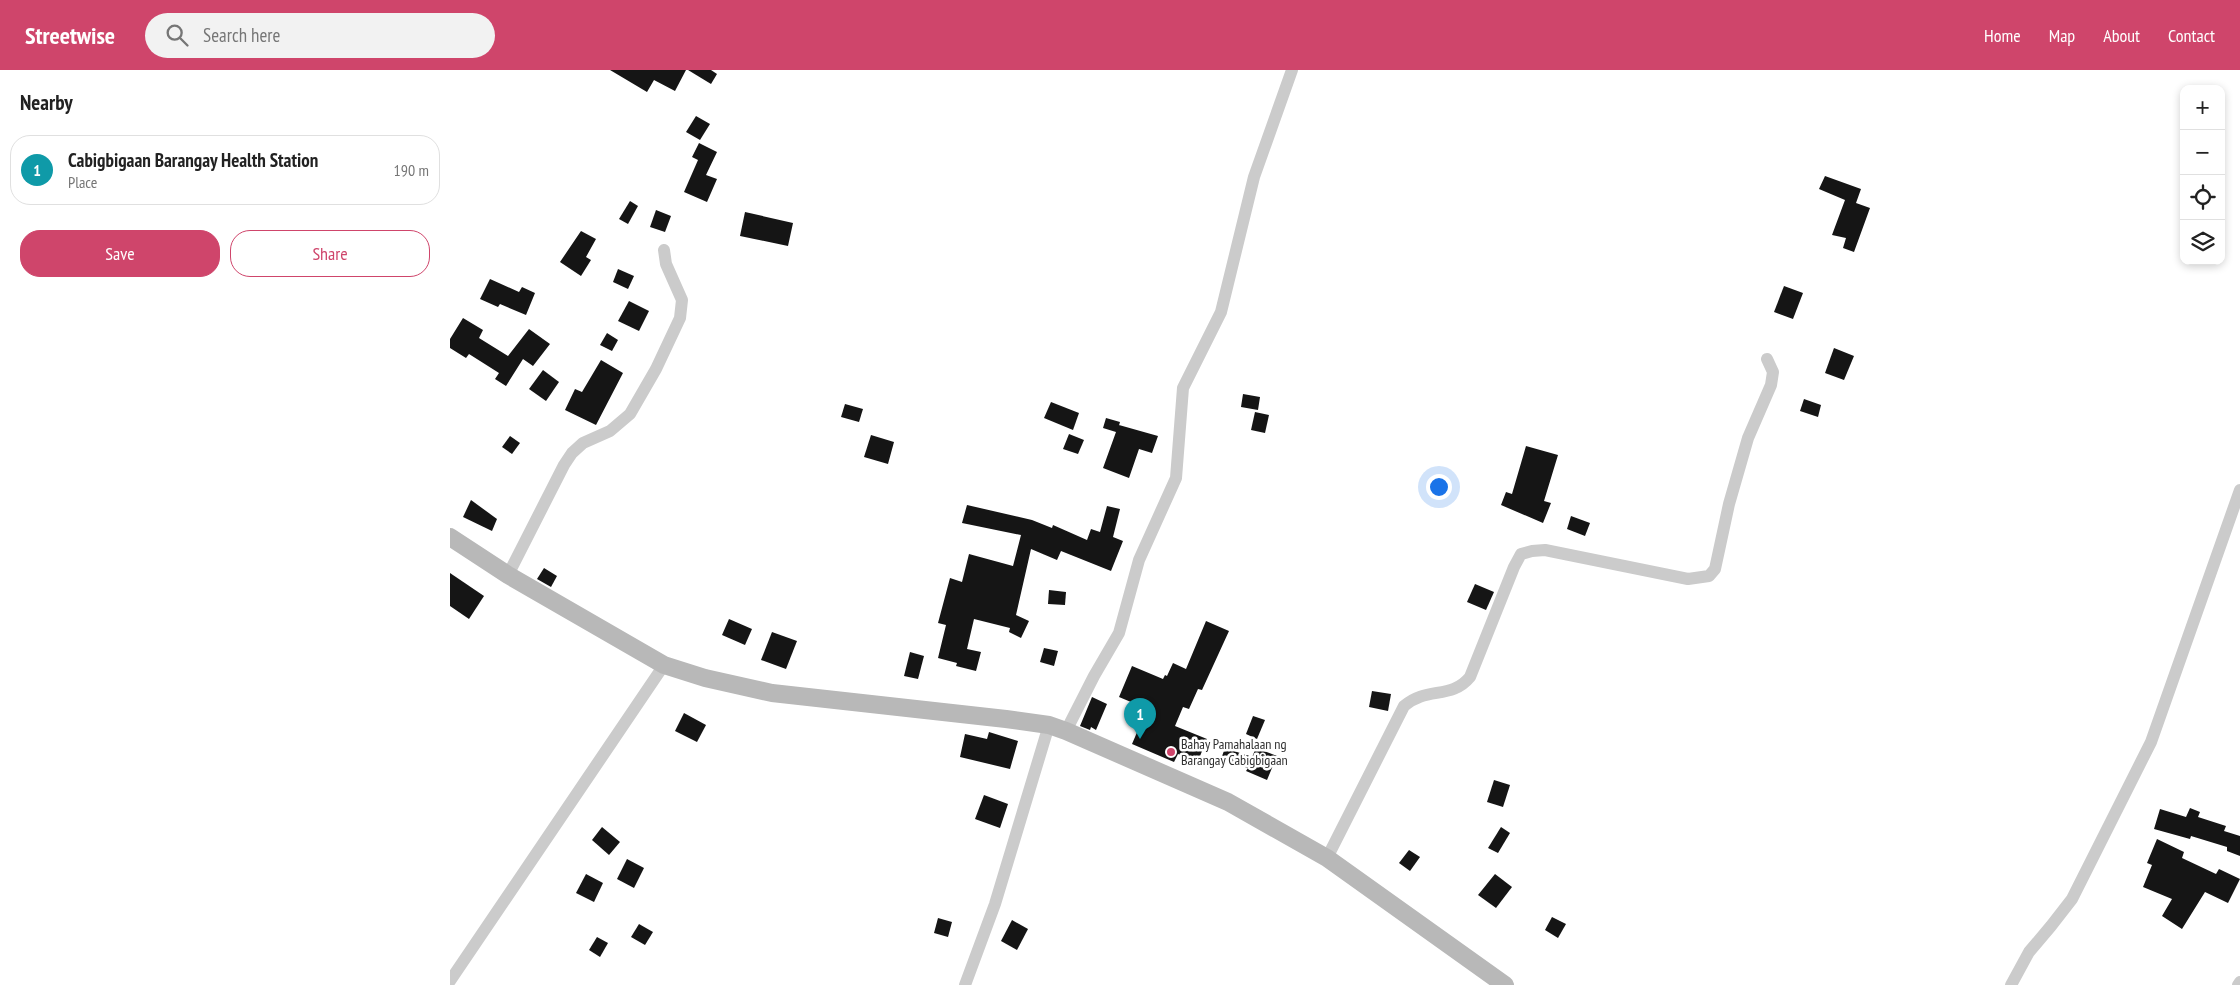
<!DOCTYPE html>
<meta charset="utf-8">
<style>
:root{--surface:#fff;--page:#f2f2f2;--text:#222;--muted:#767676;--line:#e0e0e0;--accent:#cf456b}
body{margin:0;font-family:"PT Sans Narrow",sans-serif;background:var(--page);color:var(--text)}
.controls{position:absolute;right:15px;top:15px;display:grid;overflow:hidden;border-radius:10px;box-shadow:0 2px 8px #0003}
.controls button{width:45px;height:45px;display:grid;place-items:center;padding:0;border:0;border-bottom:1px solid var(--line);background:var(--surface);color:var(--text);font:25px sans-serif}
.you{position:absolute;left:988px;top:416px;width:18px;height:18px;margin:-12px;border:4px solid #fff;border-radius:50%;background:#1a73e8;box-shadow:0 0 0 8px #1a73e833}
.badge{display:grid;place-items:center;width:32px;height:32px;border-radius:50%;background:var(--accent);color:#fff;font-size:16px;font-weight:700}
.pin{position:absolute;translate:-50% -41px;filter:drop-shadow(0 1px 2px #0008)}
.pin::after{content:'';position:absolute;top:26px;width:18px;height:15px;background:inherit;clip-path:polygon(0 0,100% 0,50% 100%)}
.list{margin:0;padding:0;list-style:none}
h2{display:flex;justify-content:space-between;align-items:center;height:65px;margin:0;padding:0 20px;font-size:21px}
h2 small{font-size:16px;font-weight:400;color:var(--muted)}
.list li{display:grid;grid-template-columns:32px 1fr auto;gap:15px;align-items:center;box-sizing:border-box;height:70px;margin:0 10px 10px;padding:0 10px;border:1px solid var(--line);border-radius:20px}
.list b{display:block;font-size:19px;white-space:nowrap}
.list p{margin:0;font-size:16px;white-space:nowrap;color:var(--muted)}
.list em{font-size:16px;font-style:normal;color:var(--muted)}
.actions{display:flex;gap:10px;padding:15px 20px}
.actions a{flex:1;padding:11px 0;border:1px solid var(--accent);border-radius:20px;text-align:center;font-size:18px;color:var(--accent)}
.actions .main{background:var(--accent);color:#fff}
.icon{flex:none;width:28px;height:28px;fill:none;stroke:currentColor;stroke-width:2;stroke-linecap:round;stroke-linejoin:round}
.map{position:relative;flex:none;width:1790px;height:915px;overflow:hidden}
header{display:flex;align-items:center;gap:30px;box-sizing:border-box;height:70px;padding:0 25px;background:var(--accent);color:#fff}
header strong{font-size:24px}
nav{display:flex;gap:28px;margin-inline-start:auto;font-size:18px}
.search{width:350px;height:45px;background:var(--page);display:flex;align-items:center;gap:12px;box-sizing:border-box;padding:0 18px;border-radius:28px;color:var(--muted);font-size:19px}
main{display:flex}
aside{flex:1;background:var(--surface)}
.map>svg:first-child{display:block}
.building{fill:#151515}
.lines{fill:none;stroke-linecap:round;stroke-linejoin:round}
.street{stroke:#cbcbcb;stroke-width:12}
.secondary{stroke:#b8b8b8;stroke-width:18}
.poi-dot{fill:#cf456b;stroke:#fff;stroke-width:2}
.labels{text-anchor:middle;stroke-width:5;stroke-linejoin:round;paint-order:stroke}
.poi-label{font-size:14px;fill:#2e2e2e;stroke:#fff;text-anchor:start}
</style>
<header>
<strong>Streetwise</strong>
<div class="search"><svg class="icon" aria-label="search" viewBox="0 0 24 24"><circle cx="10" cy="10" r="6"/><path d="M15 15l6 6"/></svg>Search here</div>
<nav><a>Home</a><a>Map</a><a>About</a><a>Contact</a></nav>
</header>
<main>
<aside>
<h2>Nearby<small></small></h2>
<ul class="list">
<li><span class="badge" style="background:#0f9aa8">1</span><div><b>Cabigbigaan Barangay Health Station</b><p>Place</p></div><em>190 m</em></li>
</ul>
<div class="actions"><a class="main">Save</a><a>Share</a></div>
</aside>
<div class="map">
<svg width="1790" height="915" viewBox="0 0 1790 915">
<rect width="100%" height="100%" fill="#fff"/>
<!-- building -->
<g class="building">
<path d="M160,0h76l-11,21 -21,-11 -7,12z"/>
<path d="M238,0h23l6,4 -6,10z"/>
<path d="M246,46l14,8 -10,16 -14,-8z"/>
<path d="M249,73l18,9 -11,23 11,4 -10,23 -23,-10 14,-32 -6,-3z"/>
<path d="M1375,106l36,13 -5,14 14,5 -16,44 -11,-4 3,-10 -14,-3 13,-35 -26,-11z"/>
<path d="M180,131l8,5 -10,18 -9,-5z"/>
<path d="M206,140l15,6 -6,16 -15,-5z"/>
<path d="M295,142l48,11 -5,23 -48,-10z"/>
<path d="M131,161l15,8 -10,18 5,3 -10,16 -21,-14z"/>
<path d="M168,199l16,7 -6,13 -15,-7z"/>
<path d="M40,209l29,13 3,-5 13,6 -9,22 -26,-11 -2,3 -18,-8z"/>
<path d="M1334,216l19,7 -10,26 -19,-7z"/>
<path d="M179,231l20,10 -10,20 -21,-10z"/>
<path d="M13,248l20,12 -4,8 29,18 21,-27 21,15 -17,22 -10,-7 -17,27 -11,-7 4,-6 -30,-19 -3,4 -16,-10v-9z"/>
<path d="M157,263l11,7 -6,11 -12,-6z"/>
<path d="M1384,278l20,8 -10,24 -19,-7z"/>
<path d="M151,290l22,13 -27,52 -31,-15 10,-21 7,3z"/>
<path d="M93,300l16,12 -13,19 -17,-12z"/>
<path d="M793,324l17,3 -2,13 -17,-3z"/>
<path d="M1354,329l17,6 -3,12 -18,-6z"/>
<path d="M601,332l28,11 -6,17 -29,-12z"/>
<path d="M395,334l18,5 -4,13 -18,-5z"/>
<path d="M805,342l14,3 -4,18 -14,-3z"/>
<path d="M656,348l14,4 -2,7 1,-4 39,11 -6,17 -13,-4 -10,29 -26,-10 13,-36 -13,-4z"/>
<path d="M619,364l15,6 -6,14 -15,-5z"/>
<path d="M421,365l23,7 -6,22 -24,-7z"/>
<path d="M60,366l10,7 -8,11 -10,-7z"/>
<path d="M1076,376l32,9 -14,46 7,2 -8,20 -42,-18 5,-13 6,2z"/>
<path d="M21,430l26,19 -5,12 -29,-14z"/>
<path d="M517,435l65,15 20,8 1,-3 34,15 4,-11 9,3 7,-26 13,3 -7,28 10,4 -12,30 -50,-20 -4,9 -26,-11 -15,66 13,6 -8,17 -12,-6 1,-4 -36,-9 -7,30 14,3 -5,19 -20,-5 1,-3 -19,-5 8,-33 -8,-2 12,-45 12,4 7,-28 44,12 8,-31 -59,-12z"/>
<path d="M1121,446l19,7 -5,13 -18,-7z"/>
<path d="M94,498l13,8 -6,11 -14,-8z"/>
<path d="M0,503l34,23 -15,23 -19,-13z"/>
<path d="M1025,514l19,8 -8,18 -19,-8z"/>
<path d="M599,520l17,2 -1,13 -17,-1z"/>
<path d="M279,549l23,10 -7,16 -23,-10z"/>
<path d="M756,551l23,10 -27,59 -4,-1 -9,20 -6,-2 -8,19 32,13 -9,22 -20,-7 -4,8 -42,-18 6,-14 2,2 10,-22 -31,-13 13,-31 31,13 2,-4 2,1 6,-13 13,6z"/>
<path d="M322,562l25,9 -11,28 -25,-9z"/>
<path d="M594,578l14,3 -4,15 -14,-4z"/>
<path d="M460,582l14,4 -6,23 -14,-3z"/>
<path d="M922,621l19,3 -3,17 -19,-4z"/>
<path d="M642,627l15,7 -11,26 -5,-3 -1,3 -10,-4z"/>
<path d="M234,643l22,12 -9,17 -22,-11z"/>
<path d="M803,646l12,4 -8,19 -11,-5z"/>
<path d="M539,662l29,9 -8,28 -50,-12 5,-23 22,5z"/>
<path d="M775,678l27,9 4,-9 21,8 -10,24 -21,-9 2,-3 -27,-9z"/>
<path d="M1044,710l16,5 -7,22 -16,-5z"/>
<path d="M534,725l24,9 -8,24 -25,-9z"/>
<path d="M1740,738l10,4 -2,5 28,9 -2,5 16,5v20l-13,-5v-4l-36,-11 -1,3 -36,-10 6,-20 26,8z"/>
<path d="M152,757l18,15 -11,13 -17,-15z"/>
<path d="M1051,757l9,6 -12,20 -10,-5z"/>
<path d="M1707,769l27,13 -2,6 34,16 3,-5 21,10 -12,24 -23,-11 -23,37 -20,-13 10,-17 -29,-12 9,-22 -5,-2z"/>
<path d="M959,780l11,7 -10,14 -11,-8z"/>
<path d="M177,789l17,9 -10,20 -17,-9z"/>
<path d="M136,804l17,9 -9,19 -18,-9z"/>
<path d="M1045,804l17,13 -16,21 -18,-13z"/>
<path d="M1102,847l14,7 -8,14 -13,-8z"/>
<path d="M488,848l14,4 -4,15 -14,-4z"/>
<path d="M562,850l16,9 -11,21 -16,-9z"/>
<path d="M189,854l14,8 -8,13 -14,-8z"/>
<path d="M147,867l11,6 -8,14 -11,-7z"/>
</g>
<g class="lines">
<!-- street -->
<g class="street">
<path d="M58,505l56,-110 8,-12 11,-10 27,-12 20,-17 26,-45 24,-51 2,-18 -16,-36 -2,-14"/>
<path d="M616,661l28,-55 25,-43 20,-73 37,-82 7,-90 38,-76 33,-135 38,-107"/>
<path d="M877,788l77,-152c23,-20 47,-6 66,-29l44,-110 7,-13 11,-3 13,-1 143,29 21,-3 6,-7 14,-65 19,-66 23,-53 2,-13 -6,-13"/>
<path d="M0,911l214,-316"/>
<path d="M515,915l30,-81 54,-179"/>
<path d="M1561,915l18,-33 22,-26 21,-27 79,-157 89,-252"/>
<path d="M1788,915l2,-3"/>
</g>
<!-- secondary -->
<path class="secondary" d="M0,467l58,38 156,90 41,13 67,15 234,26 43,6 17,6 162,71 99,56 178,127"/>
</g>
<!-- markers -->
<circle class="poi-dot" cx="721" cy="682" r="5"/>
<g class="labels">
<!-- poi labels -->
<g class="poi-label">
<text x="731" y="679">Bahay Pamahalaan ng<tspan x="731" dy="16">Barangay Cabigbigaan</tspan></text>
</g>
</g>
</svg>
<div class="controls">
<button>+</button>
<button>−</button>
<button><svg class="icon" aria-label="locate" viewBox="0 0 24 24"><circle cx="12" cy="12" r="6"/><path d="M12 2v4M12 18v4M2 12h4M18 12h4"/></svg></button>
<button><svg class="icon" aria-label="layers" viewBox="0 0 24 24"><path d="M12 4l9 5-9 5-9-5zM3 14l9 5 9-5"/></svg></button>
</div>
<div class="you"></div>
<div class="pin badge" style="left:690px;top:669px;background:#0f9aa8">1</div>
</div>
</main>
